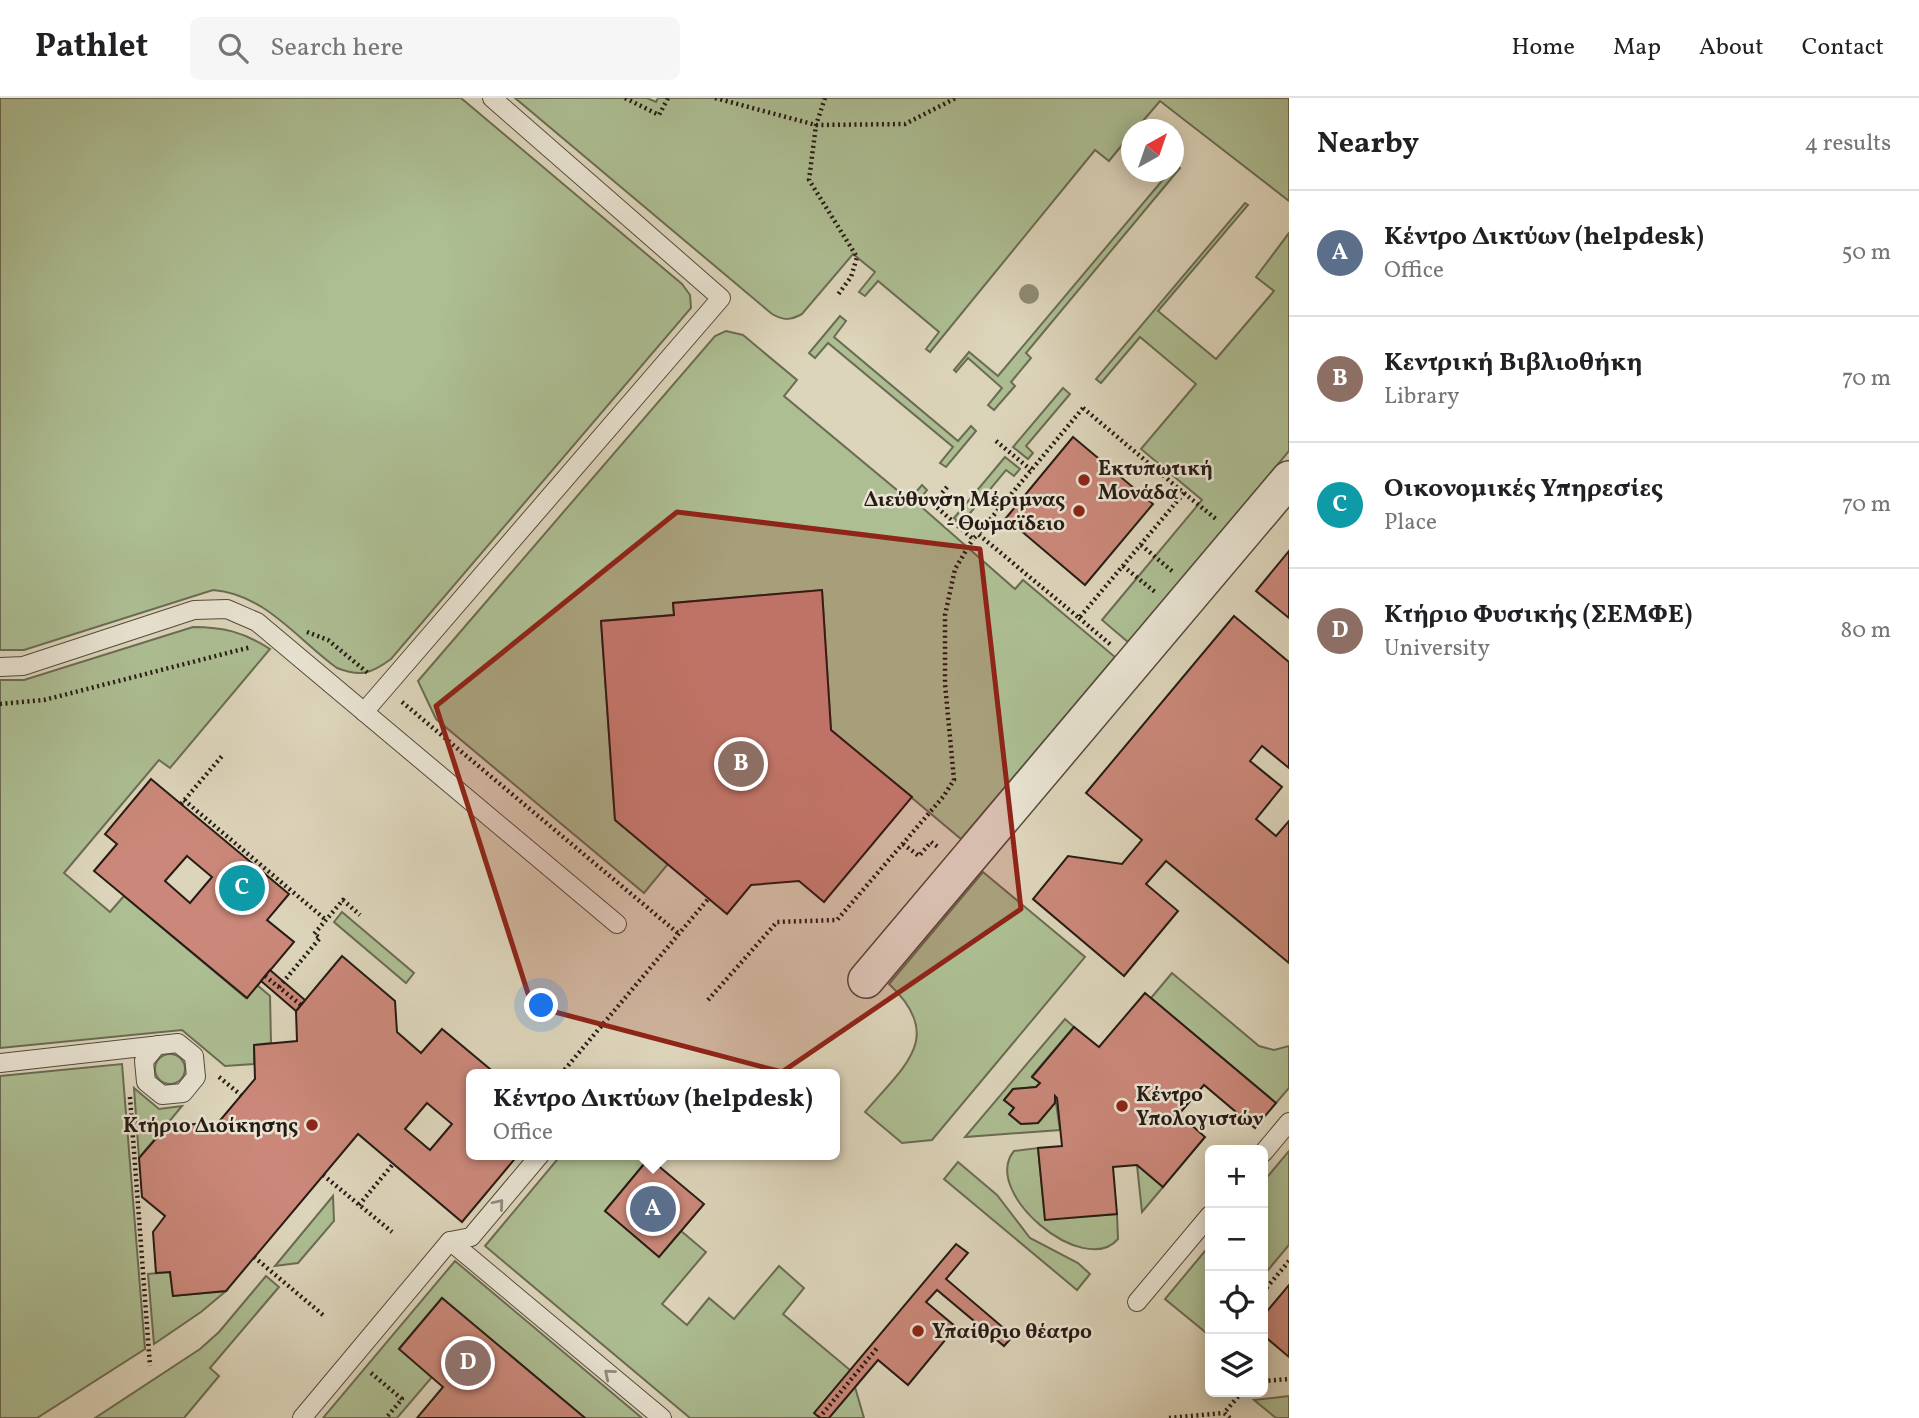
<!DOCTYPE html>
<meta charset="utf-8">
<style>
:root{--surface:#fff;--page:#f6f6f6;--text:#202124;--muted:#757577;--line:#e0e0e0;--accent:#db2777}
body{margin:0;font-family:Vollkorn,serif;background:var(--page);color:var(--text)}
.controls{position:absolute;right:21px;bottom:21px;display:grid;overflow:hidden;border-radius:10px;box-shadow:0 4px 18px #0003}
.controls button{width:63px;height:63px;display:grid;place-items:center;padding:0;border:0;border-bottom:2px solid var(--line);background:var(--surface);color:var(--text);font:35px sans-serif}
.compass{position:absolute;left:1121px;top:21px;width:63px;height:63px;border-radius:50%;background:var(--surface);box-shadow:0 4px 18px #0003;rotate:40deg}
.you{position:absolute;left:542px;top:908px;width:24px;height:24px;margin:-18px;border:5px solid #fff;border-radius:50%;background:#1a73e8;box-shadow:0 0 0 10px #1a73e833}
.badge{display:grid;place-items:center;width:46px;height:46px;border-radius:50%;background:var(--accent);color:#fff;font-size:23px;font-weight:700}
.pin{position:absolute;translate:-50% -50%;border:4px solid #fff;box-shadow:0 2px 7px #0006}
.popup{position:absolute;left:466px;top:971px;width:374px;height:91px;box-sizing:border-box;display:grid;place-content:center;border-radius:10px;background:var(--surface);filter:drop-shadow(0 2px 5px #0005);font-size:23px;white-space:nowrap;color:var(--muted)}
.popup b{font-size:26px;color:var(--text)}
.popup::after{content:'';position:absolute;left:50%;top:100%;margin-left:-14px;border:14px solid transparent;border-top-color:var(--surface)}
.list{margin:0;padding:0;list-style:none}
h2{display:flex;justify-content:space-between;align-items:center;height:91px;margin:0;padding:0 28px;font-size:30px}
h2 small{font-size:23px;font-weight:400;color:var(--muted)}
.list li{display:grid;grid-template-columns:46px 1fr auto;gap:21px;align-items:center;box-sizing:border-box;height:126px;padding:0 28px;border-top:2px solid var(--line)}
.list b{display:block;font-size:26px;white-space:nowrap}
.list p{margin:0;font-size:23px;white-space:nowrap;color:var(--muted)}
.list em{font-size:23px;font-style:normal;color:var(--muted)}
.icon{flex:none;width:38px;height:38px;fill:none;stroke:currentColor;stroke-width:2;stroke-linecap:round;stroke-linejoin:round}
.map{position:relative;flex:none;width:1289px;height:1320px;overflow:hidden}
header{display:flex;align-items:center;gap:42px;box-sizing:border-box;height:98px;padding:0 35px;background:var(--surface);border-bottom:2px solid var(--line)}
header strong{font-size:33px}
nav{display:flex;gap:38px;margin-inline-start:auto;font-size:24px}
.search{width:490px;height:63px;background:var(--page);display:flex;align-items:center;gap:18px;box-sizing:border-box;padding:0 24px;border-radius:10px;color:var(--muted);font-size:26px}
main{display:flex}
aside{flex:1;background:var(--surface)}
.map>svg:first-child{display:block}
.green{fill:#adbe93;stroke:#6a6c54;stroke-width:2}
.building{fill:#cb887a;stroke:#261b14;stroke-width:2;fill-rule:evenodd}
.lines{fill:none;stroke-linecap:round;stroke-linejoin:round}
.lane-casing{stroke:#544a3e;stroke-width:20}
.street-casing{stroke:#544a3e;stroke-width:38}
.path{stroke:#261b14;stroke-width:4.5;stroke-dasharray:2 3.5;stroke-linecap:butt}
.lane{stroke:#e9e4d3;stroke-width:18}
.street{stroke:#e9e4d3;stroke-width:35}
.tree{fill:#8e8a74}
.oneway{stroke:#918a7d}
.marked{fill:#8f2418;fill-opacity:0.2;stroke:#8f2418;stroke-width:5;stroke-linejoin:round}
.poi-dot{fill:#8f2418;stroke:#e9e4d3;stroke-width:2.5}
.labels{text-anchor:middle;stroke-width:5;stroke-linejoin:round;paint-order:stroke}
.poi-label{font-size:21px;font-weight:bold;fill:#261b14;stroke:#e9e4d3;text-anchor:start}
</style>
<header>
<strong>Pathlet</strong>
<div class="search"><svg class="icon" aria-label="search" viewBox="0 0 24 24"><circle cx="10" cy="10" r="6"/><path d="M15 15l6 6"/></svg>Search here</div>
<nav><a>Home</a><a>Map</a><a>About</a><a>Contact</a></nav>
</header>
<main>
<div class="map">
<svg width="1289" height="1320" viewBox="0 0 1289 1320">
<rect width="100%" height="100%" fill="#ddd5bb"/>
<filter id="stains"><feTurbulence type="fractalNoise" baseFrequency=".00286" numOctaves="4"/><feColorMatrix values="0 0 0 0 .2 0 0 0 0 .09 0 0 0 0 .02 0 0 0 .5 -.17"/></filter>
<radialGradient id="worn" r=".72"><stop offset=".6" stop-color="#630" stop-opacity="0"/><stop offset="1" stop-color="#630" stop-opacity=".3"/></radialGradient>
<!-- green -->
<g class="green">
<path d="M0,0h461l221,186 8,11 1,13 -300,351c-20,15 -31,18 -54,9 -40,-29 -72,-74 -124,-78l-189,60h-24z"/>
<path d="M515,0h132l9,4 2,-4h631v103l-129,-100 -24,28 -4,1 -1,4 -22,27 -14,-11 -165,202 -4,-3 13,-17 -61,-51 -13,15 -6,-4 16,-20 -22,-18 -51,60c-11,6 -18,7 -30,0z"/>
<path d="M1176,66l4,4 -154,185 5,5 -20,24 4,4 -21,24 -6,-5 14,-17 -34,-30 -12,14 -2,-2 15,-18 29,24z"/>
<path d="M1245,105l3,2 -90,106 58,48 58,-68 -18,-14 33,-44v218l-161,191 -26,-22 100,-120 -61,-51 55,-65 -56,-47 -39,46 -5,-4z"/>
<path d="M840,218l6,5 -12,16 124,104 13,-15 5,5 -30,36 -6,-4 13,-16 -125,-104 -13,15 -6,-5z"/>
<path d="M726,233l17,4 54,45 -13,16 125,104 13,-15 5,5 -10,13 98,86 8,-9 92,77 -154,182 -130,-109 -9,-140 -149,13 1,12 -73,6 14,199 53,44 -24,29 -208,-174 -18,-38 297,-345z"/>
<path d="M1063,290l7,6 -44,52 7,7 -5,6 -15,-12z"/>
<path d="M1005,359l15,12 -6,7 -8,-6 -45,54 -7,-6z"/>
<path d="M193,529c30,0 51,5 77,22l-100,119 -11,-8 -95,113 46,39 14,-16 122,102 11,-13 13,11 1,47 -17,2v19l-29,2 -43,-36 -182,18v-368h24z"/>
<path d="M983,774l102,85 -153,183 -30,3 -37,-31c39,-46 81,-75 24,-128z"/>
<path d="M342,814l72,61 -8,10 -72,-61z"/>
<path d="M1172,875l87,73 15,4 15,-4v42l-13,15 -125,-105z"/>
<path d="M1065,921l9,8 -42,49 8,7 -4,4 -23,2 -9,11 10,8 -4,7 11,9 17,-1 17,-20v-7l5,34 -95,7z"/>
<circle cx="170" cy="971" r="15"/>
<path d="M122,966l23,285 -108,69h-37v-342z"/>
<path d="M134,990l25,21 23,-3 -43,52z"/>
<path d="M1038,1050l7,71 72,-5 1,25c-34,40 -138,-47 -104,-88z"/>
<path d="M1289,1053v94l-26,31v-94z"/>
<path d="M561,1057h85l3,3 -44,53 54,45 22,-25 25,21 -44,52 25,21 22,-27 25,21 45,-53 25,22 -21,26 67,56 14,48h-174l-205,-172z"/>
<path d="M958,1064l39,33 33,43 48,25 12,11 -13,16 -133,-111z"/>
<path d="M1137,1067l26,22 -21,25z"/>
<path d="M333,1098l1,25 -36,42 -23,3z"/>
<path d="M1210,1147v91l-45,-37z"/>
<path d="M455,1163l187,157h-57l-143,-120 -43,51 33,28 -35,41h-74z"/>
<path d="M170,1174l3,24 53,-5 -25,21 -47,32 -6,-70z"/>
<path d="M266,1178l13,11 -69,81 9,8 -35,42h-89l105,-69 19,-17z"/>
<path d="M1289,1298v22h-13l-22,-18z"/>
</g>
<!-- building -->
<g class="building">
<path d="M1073,339l80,67 -68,81 -79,-67z"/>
<path d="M1289,453v67l-33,-27z"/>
<path d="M822,492l9,140 81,67 -88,105 -25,-21 -48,4 -24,29 -112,-94 -14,-199 73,-6 -1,-12z"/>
<path d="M1234,518l55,46v106l-27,-22 -12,15 32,26 -26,32 20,17 13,-15v142l-123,-102 -20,23 32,27 -54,65 -91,-77 35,-43 54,8 20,-24 -56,-47z"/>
<path d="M151,681l138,115 -22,26 27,22 -47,56 -153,-127 23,-27 -12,-10zM187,758l25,21 -22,26 -25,-22z"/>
<path d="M342,858l53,45 2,31 24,21 21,-24 54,45h-25v81h47l-56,67 -104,-88 -132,157 -53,5 -3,-24 -14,1 -3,-41 12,-16 -23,-19 -3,-39 27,-31 38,-4 8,7 43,-51 -1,-34 43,-4 -1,-30zM427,1005l25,21 -22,26 -25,-21z"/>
<path d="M270,872l35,30 -9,11 -35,-30z"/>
<path d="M1145,895l131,110 -21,25 -51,-43 -25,29 26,23 -42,50 -26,-22 -24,2 4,47 -72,6 -7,-72 24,-2 -5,-48 -2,-2v7l-17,20 -17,1 -12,-10 5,-6 -10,-8 9,-11 23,-2 4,-4 -8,-6 42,-50 25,20z"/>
<path d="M649,1060l55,46 -45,53 -54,-46z"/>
<path d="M956,1146l12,9 -22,26 67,57 -9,10 -67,-56 -11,12 30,25 -48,58 -30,-25 -49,58h-9l-6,-5z"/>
<path d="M1289,1187v72l-26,-22v-19z"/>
<path d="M442,1200l143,120h-168l26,-31 -44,-38z"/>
</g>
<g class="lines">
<!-- lane casing -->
<g class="lane-casing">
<g id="lane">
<path d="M0,569l23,-1 171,-56 33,-1 30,13 360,302"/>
<path d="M364,614l357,-414 -229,-200"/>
<path d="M0,965l178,-20 16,13 2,21 -13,16 -21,2 -16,-13 -2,-21 13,-16"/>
<path d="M1263,1055l26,-31"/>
<path d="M450,1143l212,177"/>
<path d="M1137,1204l73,-87"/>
<path d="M302,1320l148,-177 21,-4 69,-82"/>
</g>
</g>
<!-- street casing -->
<g class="street-casing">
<path id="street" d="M866,882l423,-501"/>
</g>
<!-- path -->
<g class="path">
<path d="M625,0l34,17 9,-17"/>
<path d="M715,0l101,27 89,-1 51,-26"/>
<path d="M825,0l-9,27 -7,55 48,77 -6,20 -14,19"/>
<path d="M1083,310l101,85 -105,125 -101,-84z"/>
<path d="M996,343l35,29"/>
<path d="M947,389l-14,17 40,35 5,-5"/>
<path d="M1184,395l32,26"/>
<path d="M1141,447l31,26"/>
<path d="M1123,468l32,26"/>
<path d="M1079,520l32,27"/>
<path d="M307,534l21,8 40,33"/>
<path d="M402,604l277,232"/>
<path d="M0,606l44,-4 207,-53"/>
<path d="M184,702l142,120"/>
<path d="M181,706l41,-48"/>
<path d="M903,746l16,12 12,-14 7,5"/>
<path d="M265,878l36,29"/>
<path d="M279,889l41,-49 -6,-4 29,-34 17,15"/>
<path d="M708,902l69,-78 60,-2 106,-123 11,-17 -9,-96v-69l10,-46 18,-30"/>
<path d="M561,976l148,-176"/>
<path d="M219,979l22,18"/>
<path d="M130,999l20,269"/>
<path d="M323,1077l69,57"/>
<path d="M359,1107l34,-41"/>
<path d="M254,1159l69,58"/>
<path d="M1263,1194l26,-31"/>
<path d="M371,1275l31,26 -16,19"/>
<path d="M1263,1283l26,-2"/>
<path d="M819,1320l59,-71"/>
<path d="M1169,1320l55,-5"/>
<path d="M1230,1320l-6,-5 18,-21"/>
</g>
<!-- lane -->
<use href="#lane" class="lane"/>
<!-- street -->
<use href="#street" class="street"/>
</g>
<!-- trees -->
<circle class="tree" cx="1029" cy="196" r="10"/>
<!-- one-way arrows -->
<defs><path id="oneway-chevron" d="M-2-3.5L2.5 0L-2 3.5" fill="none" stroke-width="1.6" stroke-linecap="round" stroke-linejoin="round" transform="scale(1.75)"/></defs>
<g class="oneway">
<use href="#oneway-chevron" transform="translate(499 1106) rotate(-50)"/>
<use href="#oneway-chevron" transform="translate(609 1276) rotate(-140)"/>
</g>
<!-- marked area -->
<path class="marked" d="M677,414l303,37 41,360 -239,163 -250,-66 -96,-300z"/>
<!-- markers -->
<g class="poi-dot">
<circle cx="1084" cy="382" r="7"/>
<circle cx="1079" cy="413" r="7"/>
<circle cx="1122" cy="1008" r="7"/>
<circle cx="312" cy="1027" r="7"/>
<circle cx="918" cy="1233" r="7"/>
</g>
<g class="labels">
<!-- poi labels -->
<g class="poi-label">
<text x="1098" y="377">Εκτυπωτική<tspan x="1098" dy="24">Μονάδα</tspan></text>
<text x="1065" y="408" text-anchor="end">Διεύθυνση Μέριμνας<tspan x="1065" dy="24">- Θωμαϊδειο</tspan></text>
<text x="1136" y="1003">Κέντρο<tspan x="1136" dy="24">Υπολογιστών</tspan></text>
<text x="298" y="1034" text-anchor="end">Κτήριο Διοίκησης</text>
<text x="932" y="1240">Υπαίθριο θέατρο</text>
</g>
</g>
<rect width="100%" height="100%" filter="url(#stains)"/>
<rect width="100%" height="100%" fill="url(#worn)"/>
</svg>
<div class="controls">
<button>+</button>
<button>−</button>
<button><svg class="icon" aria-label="locate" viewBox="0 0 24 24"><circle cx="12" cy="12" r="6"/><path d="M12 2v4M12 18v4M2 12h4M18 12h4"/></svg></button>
<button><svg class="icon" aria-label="layers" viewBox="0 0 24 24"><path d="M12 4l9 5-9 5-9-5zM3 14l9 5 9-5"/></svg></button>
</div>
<svg class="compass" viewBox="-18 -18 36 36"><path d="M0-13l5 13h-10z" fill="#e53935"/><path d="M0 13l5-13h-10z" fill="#757577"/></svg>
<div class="you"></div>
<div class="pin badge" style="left:653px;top:1111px;background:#5c6f8a">A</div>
<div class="popup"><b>Κέντρο Δικτύων (helpdesk)</b>Office</div>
<div class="pin badge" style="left:741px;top:666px;background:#8d6e63">B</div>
<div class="pin badge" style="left:242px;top:790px;background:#0f9aa8">C</div>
<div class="pin badge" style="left:468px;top:1265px;background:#8d6e63">D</div>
</div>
<aside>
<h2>Nearby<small>4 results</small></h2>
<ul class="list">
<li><span class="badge" style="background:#5c6f8a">A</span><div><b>Κέντρο Δικτύων (helpdesk)</b><p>Office</p></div><em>50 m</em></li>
<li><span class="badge" style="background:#8d6e63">B</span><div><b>Κεντρική Βιβλιοθήκη</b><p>Library</p></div><em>70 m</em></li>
<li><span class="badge" style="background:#0f9aa8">C</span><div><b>Οικονομικές Υπηρεσίες</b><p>Place</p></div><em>70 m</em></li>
<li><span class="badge" style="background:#8d6e63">D</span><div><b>Κτήριο Φυσικής (ΣΕΜΦΕ)</b><p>University</p></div><em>80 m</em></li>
</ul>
</aside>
</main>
